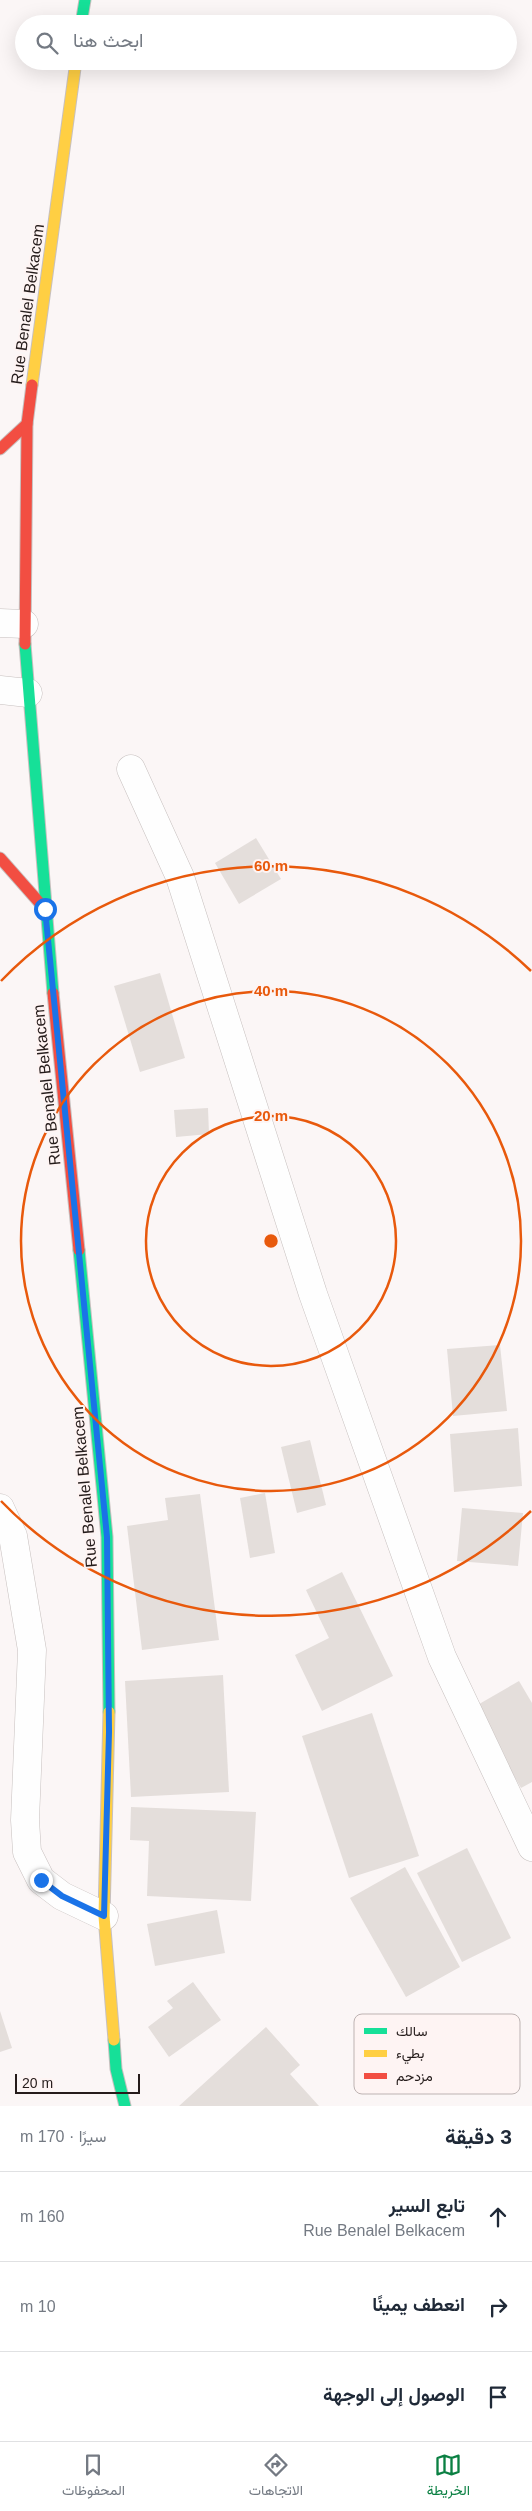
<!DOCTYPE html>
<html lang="ar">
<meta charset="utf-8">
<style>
:root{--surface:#fff;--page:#f2f2f3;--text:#1f2937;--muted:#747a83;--line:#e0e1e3;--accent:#0b8043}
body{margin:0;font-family:Arial,Vazirmatn,sans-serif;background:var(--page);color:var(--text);direction:rtl}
.scale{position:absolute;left:15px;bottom:12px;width:125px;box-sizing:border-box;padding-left:5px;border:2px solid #251c1b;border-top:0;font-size:14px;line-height:18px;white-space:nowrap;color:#251c1b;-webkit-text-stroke:4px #fef4f3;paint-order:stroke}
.stop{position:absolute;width:15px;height:15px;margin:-11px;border:4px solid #1a73e8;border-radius:50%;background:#fff}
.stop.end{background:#1a73e8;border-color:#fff;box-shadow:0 1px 5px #0008}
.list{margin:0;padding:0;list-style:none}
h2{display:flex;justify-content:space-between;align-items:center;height:65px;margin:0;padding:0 20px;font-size:21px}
h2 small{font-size:16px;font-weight:400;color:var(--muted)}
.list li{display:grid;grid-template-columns:32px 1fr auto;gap:15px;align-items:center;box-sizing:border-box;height:90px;padding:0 20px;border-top:1px solid var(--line)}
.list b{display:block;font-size:19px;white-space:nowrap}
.list p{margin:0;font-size:16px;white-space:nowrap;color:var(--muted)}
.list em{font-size:16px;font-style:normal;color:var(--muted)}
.icon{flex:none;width:28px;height:28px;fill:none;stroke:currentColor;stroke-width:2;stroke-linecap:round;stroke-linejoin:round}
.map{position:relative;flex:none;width:532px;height:2106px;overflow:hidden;direction:ltr}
.search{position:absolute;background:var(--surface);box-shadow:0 5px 20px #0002;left:15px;right:15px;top:15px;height:55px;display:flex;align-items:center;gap:12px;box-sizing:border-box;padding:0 18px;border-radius:28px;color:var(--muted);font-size:19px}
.sheet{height:335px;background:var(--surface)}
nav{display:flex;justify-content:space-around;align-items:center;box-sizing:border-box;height:70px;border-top:1px solid var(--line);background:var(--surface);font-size:14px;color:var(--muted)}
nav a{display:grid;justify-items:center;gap:2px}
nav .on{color:var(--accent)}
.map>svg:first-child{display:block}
.building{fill:#e4dedb}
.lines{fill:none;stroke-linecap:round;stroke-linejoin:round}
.street-casing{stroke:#c7c0bf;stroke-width:29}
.fast-casing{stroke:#c7c0bf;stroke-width:13}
.slow-casing{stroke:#c7c0bf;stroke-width:13}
.jam-casing{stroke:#c7c0bf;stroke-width:13}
.street{stroke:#fefefe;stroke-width:28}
.fast{stroke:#16e098;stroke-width:11}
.slow{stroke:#ffcf43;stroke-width:11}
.jam{stroke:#f24e42;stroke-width:11}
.route{stroke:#1a73e8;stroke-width:6}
.ring{fill:none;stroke:#e8590c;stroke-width:2.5}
.labels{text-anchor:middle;stroke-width:4;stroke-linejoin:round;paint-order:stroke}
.street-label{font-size:16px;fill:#251c1b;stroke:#fef4f3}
.key{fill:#fef4f3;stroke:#bdb3b2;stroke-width:1}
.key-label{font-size:14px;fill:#251c1b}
.centre{fill:#e8590c;stroke:#fef4f3;stroke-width:2.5}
.ring-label{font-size:15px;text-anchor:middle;font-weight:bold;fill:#e8590c;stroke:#fef4f3;stroke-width:4;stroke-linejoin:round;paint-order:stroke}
</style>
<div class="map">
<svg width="532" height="2106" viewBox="0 0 532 2106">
<rect width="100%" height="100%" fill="#fbf6f6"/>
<!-- building -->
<g class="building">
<path d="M256,838l25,41 -42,25 -24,-41z"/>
<path d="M160,973l25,85 -45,14 -26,-86z"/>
<path d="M208,1108l1,26 -33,3 -2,-27z"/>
<path d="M500,1345l7,66 -54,5 -6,-67z"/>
<path d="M518,1428l4,58 -68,6 -4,-58z"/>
<path d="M310,1440l16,65 -29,8 -16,-66z"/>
<path d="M265,1493l10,60 -25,5 -10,-60z"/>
<path d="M200,1494l19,146 -77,10 -15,-124 41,-6 -3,-22z"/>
<path d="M462,1508l61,5 -5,53 -61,-5z"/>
<path d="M342,1572l51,104 -71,35 -27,-56 34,-17 -23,-48z"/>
<path d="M223,1675l6,117 -98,5 -6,-116z"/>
<path d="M519,1681l13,22v79l-11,6 -47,-81z"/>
<path d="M372,1713l47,143 -70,22 -47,-142z"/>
<path d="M131,1807l125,5 -5,89 -104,-5 2,-55 -19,-1z"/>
<path d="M467,1848l44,90 -49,24 -45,-89z"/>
<path d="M405,1867l55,100 -54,30 -56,-99z"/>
<path d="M217,1910l8,43 -70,13 -8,-42z"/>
<path d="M193,1982l28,38 -52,37 -21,-30 25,-19 -6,-7z"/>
<path d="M0,2011l12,37 -12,4z"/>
<path d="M266,2027l34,38 -10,9 29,32h-140z"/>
</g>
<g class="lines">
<!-- street casing -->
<g class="street-casing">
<g id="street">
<path d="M0,623l24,1"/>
<path d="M0,690l28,3"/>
<path d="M131,769l49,108 133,417 129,363 90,190"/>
<path d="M0,1508l13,28 19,114 -7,170 2,32 14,28 21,16 42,20"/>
</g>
</g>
<!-- fast casing -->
<g class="fast-casing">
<g id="fast">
<path d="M81,24l4,-24"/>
<path d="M25,644l28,349"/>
<path d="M79,1250l28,287 2,175"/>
<path d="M114,2040l2,29 9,37"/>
</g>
</g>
<!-- slow casing -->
<g class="slow-casing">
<g id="slow">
<path d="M32,385l44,-324"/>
<path d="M109,1712l-5,204 10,124"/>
</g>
</g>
<!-- jam casing -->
<g class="jam-casing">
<g id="jam">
<path d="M0,449l27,-25"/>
<path d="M25,644l2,-220 5,-39"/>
<path d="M0,858l45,51"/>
<path d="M53,993l26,257"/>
</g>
</g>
<!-- street -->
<use href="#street" class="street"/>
<!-- fast -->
<use href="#fast" class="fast"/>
<!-- slow -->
<use href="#slow" class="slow"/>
<!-- jam -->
<use href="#jam" class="jam"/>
</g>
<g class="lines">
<!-- route -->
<path class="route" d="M41,1880l21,16 42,20 5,-184 -2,-195 -62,-628"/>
</g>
<!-- distance rings -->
<g class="ring">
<circle cx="271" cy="1241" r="125"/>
<circle cx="271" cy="1241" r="250"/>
<path d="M531 1511A375 375 0 0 1 1 1501M1 981A375 375 0 0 1 531 971"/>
</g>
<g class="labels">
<!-- street labels -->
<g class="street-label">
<text transform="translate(27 304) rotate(-82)" y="6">Rue Benalel Belkacem</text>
<text transform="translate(46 1085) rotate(-96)" y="6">Rue Benalel Belkacem</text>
<text transform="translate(84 1487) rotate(-95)" y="6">Rue Benalel Belkacem</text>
</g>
</g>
<!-- legend -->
<rect x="354" y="2014" width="166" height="80" rx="8" class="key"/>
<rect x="364" y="2028" width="23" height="6" fill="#16e098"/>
<rect x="364" y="2050" width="23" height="7" fill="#ffcf43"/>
<rect x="364" y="2073" width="23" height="6" fill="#f24e42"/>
<g class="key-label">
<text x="396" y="2036">سالك</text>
<text x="396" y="2058">بطيء</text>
<text x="396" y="2081">مزدحم</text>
</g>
<circle cx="271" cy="1241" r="8" class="centre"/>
<g class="ring-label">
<text x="271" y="871">60 m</text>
<text x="271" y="996">40 m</text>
<text x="271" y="1121">20 m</text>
</g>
</svg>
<div class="scale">20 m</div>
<div class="stop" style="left:45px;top:909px"></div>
<div class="stop end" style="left:41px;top:1880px"></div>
<div class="search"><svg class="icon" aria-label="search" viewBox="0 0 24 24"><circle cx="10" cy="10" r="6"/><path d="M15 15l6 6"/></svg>ابحث هنا</div>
</div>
<section class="sheet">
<h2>3 دقيقة<small>سيرًا · 170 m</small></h2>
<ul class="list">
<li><svg class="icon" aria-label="ahead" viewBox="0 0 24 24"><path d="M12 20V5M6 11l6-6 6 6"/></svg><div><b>تابع السير</b><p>Rue Benalel Belkacem</p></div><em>160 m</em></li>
<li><svg class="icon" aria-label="right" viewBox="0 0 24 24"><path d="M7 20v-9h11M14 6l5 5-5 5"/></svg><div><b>انعطف يمينًا</b></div><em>10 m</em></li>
<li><svg class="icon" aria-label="arrive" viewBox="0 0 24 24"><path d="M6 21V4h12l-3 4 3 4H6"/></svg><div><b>الوصول إلى الوجهة</b></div></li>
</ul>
</section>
<nav>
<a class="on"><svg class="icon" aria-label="map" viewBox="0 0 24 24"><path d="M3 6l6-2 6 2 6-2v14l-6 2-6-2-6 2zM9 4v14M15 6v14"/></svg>الخريطة</a>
<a><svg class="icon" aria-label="directions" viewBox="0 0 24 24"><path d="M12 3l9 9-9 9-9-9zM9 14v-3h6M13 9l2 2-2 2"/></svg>الاتجاهات</a>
<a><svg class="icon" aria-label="saved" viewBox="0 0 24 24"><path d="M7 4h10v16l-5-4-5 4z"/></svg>المحفوظات</a>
</nav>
